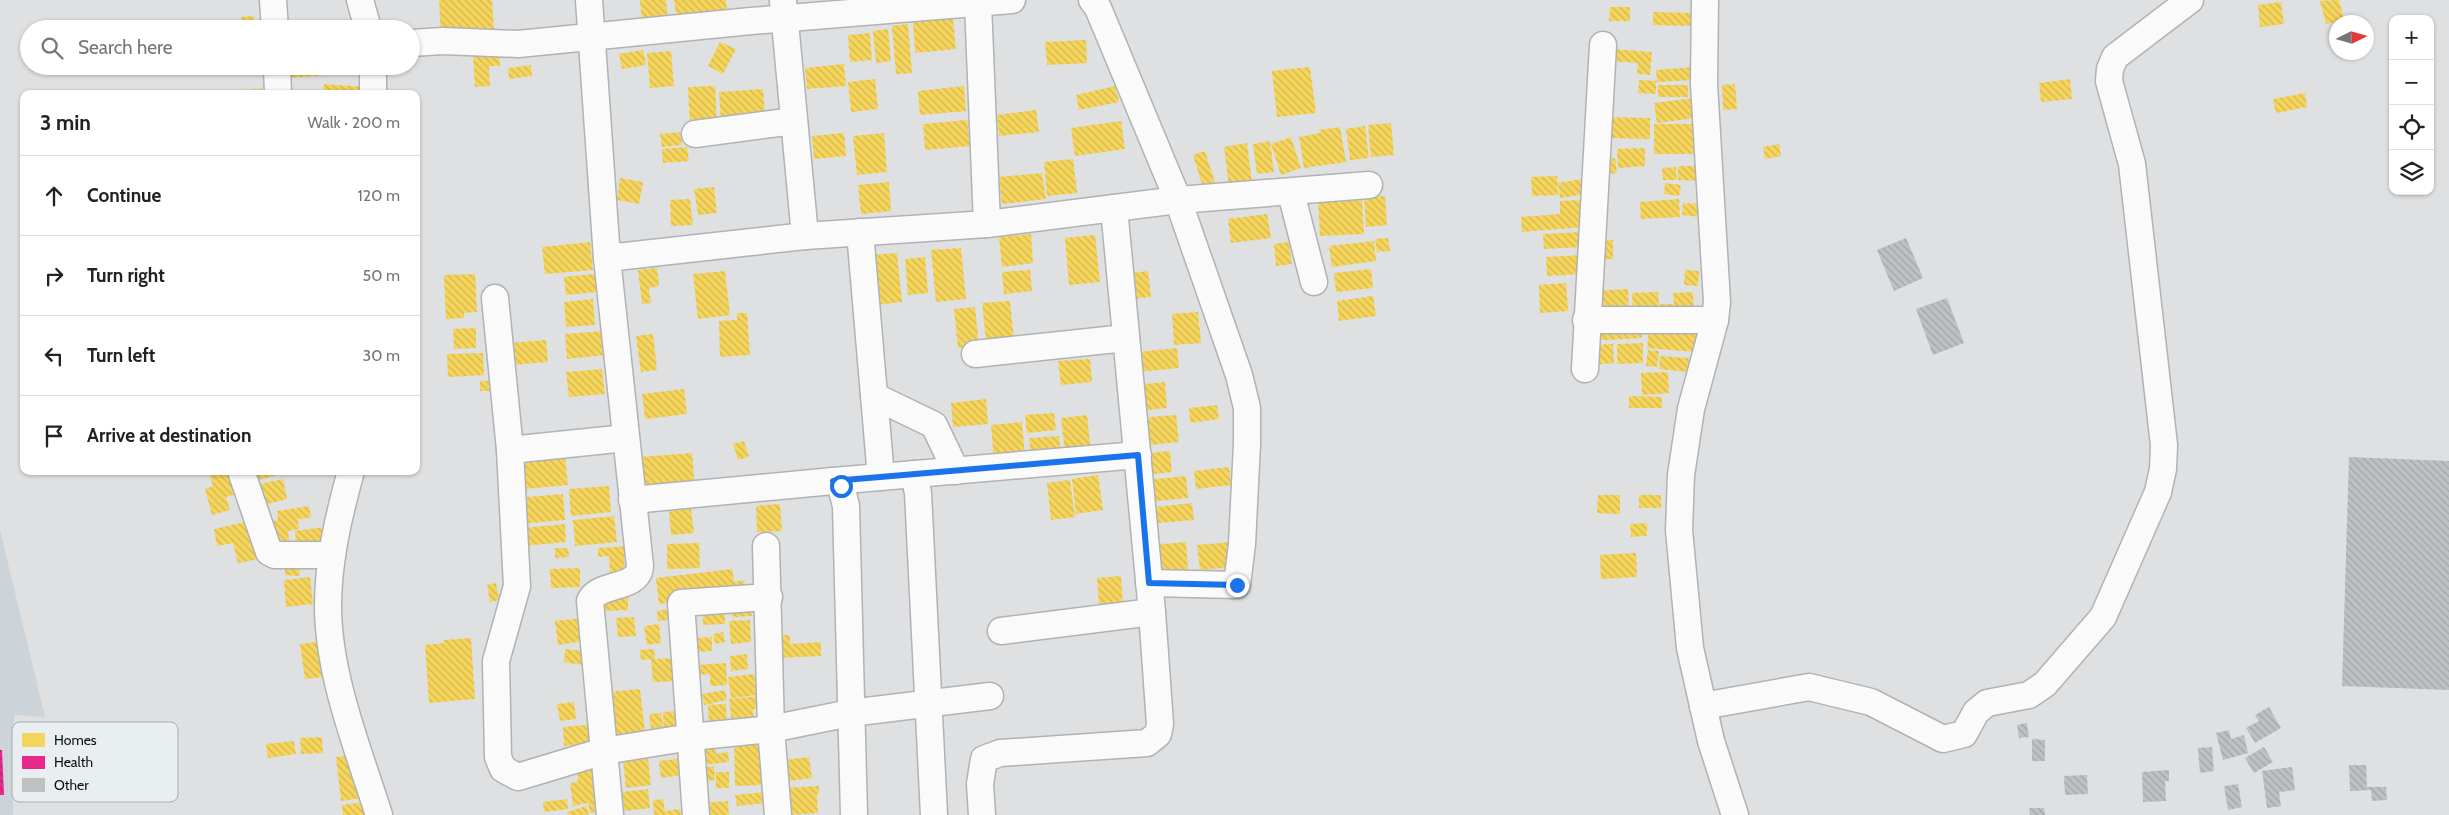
<!DOCTYPE html>
<meta charset="utf-8">
<style>
:root{--surface:#fff;--page:#f6f6f6;--text:#222;--muted:#767676;--line:#e0e0e0}
body{margin:0;font-family:Cabin,sans-serif;background:var(--page);color:var(--text)}
.controls{position:absolute;right:15px;top:15px;display:grid;overflow:hidden;border-radius:10px;box-shadow:0 1px 4px #0004}
.controls button{width:45px;height:45px;display:grid;place-items:center;padding:0;border:0;border-bottom:1px solid var(--line);background:var(--surface);color:var(--text);font:25px sans-serif}
.compass{position:absolute;left:2329px;top:15px;width:45px;height:45px;border-radius:50%;background:var(--surface);box-shadow:0 1px 4px #0004;rotate:85deg}
.stop{position:absolute;width:15px;height:15px;margin:-11px;border:4px solid #1a73e8;border-radius:50%;background:#fff}
.stop.end{background:#1a73e8;border-color:#fff;box-shadow:0 1px 5px #0008}
.list{margin:0;padding:0;list-style:none}
h2{display:flex;justify-content:space-between;align-items:center;height:65px;margin:0;padding:0 20px;font-size:21px}
h2 small{font-size:16px;font-weight:400;color:var(--muted)}
.list li{display:grid;grid-template-columns:32px 1fr auto;gap:15px;align-items:center;box-sizing:border-box;height:80px;padding:0 20px;border-top:1px solid var(--line)}
.list b{display:block;font-size:19px;white-space:nowrap}
.list em{font-size:16px;font-style:normal;color:var(--muted)}
.icon{flex:none;width:28px;height:28px;fill:none;stroke:currentColor;stroke-width:2;stroke-linecap:round;stroke-linejoin:round}
.map{position:relative;flex:none;width:2449px;height:815px;overflow:hidden}
.search{position:absolute;background:var(--surface);box-shadow:0 1px 4px #0004;left:20px;top:20px;width:400px;height:55px;display:flex;align-items:center;gap:12px;box-sizing:border-box;padding:0 18px;border-radius:28px;color:var(--muted);font-size:19px}
.panel{position:absolute;background:var(--surface);box-shadow:0 1px 4px #0004;left:20px;top:90px;width:400px;height:385px;border-radius:10px}
.map>svg:first-child{display:block}
.built{fill:#ccd4d9}
.homes{fill:url(#homes-back-hatch)}
.health{fill:url(#health-back-hatch)}
.building{fill:url(#building-back-hatch)}
.lines{fill:none;stroke-linecap:round;stroke-linejoin:round}
.minor-casing{stroke:#b0b2b4;stroke-width:29}
.minor{stroke:#fafafb;stroke-width:26}
.route{stroke:#1a73e8;stroke-width:6}
.key{fill:#e9eef1;stroke:#a8acae;stroke-width:1}
.key-label{font-size:14px;fill:#0f1112}
</style>
<div class="map">
<svg width="2449" height="815" viewBox="0 0 2449 815">
<defs>
<pattern id="homes-back-hatch" width="6" height="6" patternUnits="userSpaceOnUse" patternTransform="scale(1.25)"><rect width="6" height="6" fill="#f6d55c"/><path d="M-1 5l2 2M0 0l6 6M5-1l2 2" fill="none" stroke="#d2b64f"/></pattern>
<pattern id="health-back-hatch" width="6" height="6" patternUnits="userSpaceOnUse" patternTransform="scale(1.25)"><rect width="6" height="6" fill="#e7298a"/><path d="M-1 5l2 2M0 0l6 6M5-1l2 2" fill="none" stroke="#ba226f"/></pattern>
<pattern id="building-back-hatch" width="6" height="6" patternUnits="userSpaceOnUse" patternTransform="scale(1.25)"><rect width="6" height="6" fill="#bec0c2"/><path d="M-1 5l2 2M0 0l6 6M5-1l2 2" fill="none" stroke="#a2a4a6"/></pattern>
</defs>
<rect width="100%" height="100%" fill="#dee0e2"/>
<!-- built -->
<path class="built" d="M0,530l45,187 -31,-2 -1,100h-13z"/>
<!-- homes -->
<g class="homes">
<path d="M439,0h53l2,32 -53,3z"/>
<path d="M640,0h26l2,20 -26,2z"/>
<path d="M674,0h52l1,10 -51,5z"/>
<path d="M2339,0l5,20 -18,4 -6,-23z"/>
<path d="M2281,2l3,22 -24,3 -2,-22z"/>
<path d="M1610,7h20v14h-21z"/>
<path d="M1653,12l41,1v13l-41,-1z"/>
<path d="M254,16l1,13h-13l-1,-12z"/>
<path d="M953,19l3,30 -41,4 -2,-31z"/>
<path d="M908,24l4,49 -16,1 -4,-48z"/>
<path d="M888,29l3,32 -15,2 -3,-32z"/>
<path d="M870,33l2,27 -22,2 -2,-27z"/>
<path d="M1086,40l1,23 -40,2 -2,-23z"/>
<path d="M720,42l16,7 -13,25 -15,-8z"/>
<path d="M1612,49l40,3 -2,23 -13,-1 1,-11 -27,-2z"/>
<path d="M643,50l3,15 -24,4 -3,-15z"/>
<path d="M671,51l3,35 -24,2 -3,-35z"/>
<path d="M499,53l1,13h-11l1,20 -15,1 -2,-32z"/>
<path d="M844,64l2,22 -39,3 -2,-21z"/>
<path d="M531,65l1,11 -23,3 -1,-11z"/>
<path d="M287,66h40l1,9 -40,3z"/>
<path d="M1310,67l6,46 -39,4 -5,-46z"/>
<path d="M1694,67l1,13 -39,2v12l-18,-1 1,-13 18,1 -1,-11z"/>
<path d="M875,79l3,30 -27,3 -3,-30z"/>
<path d="M2070,79l2,20 -31,3 -2,-19z"/>
<path d="M324,84l40,3 -1,7h-40z"/>
<path d="M1735,84l2,25 -14,1 -1,-25z"/>
<rect x="1658" y="85" width="30" height="12"/>
<path d="M715,86l2,38 -27,1 -2,-38z"/>
<path d="M964,86l2,25 -46,4 -2,-24z"/>
<path d="M1115,86l4,16 -40,8 -3,-15z"/>
<path d="M262,89v5h-20v-4z"/>
<path d="M763,89l2,29 -44,2 -2,-28z"/>
<path d="M2305,93l2,14 -31,6 -3,-14z"/>
<path d="M1694,98l3,20 -40,5 -3,-20z"/>
<path d="M1036,110l3,22 -40,4 -2,-21z"/>
<path d="M1607,117l43,1v21l-43,-1z"/>
<path d="M967,120l3,26 -45,4 -2,-26z"/>
<path d="M1121,121l4,28 -50,7 -4,-28z"/>
<path d="M1391,123l3,32 -23,2 -3,-32z"/>
<rect x="1654" y="124" width="44" height="30"/>
<path d="M1365,126l4,32 -19,2 -4,-31z"/>
<path d="M1340,127l6,35 -42,6 -5,-31 21,-4 -1,-3z"/>
<path d="M680,132l2,13 -20,2 -2,-13z"/>
<path d="M844,133l2,23 -32,3 -2,-23z"/>
<path d="M884,133l3,39 -30,3 -4,-39z"/>
<path d="M1291,137l10,31 -20,7 -10,-31z"/>
<path d="M1270,141l4,31 -17,2 -4,-30z"/>
<path d="M1247,143l5,40 -23,3 -5,-39z"/>
<path d="M1779,144l2,12 -16,3 -2,-12z"/>
<path d="M687,147l2,14 -26,2 -1,-14z"/>
<path d="M1645,148v18l-27,2 -1,-19z"/>
<path d="M1205,151l11,35 -12,4 -11,-35z"/>
<path d="M1615,158l2,15 -14,2 -2,-15z"/>
<path d="M1073,159l4,34 -30,3 -3,-34z"/>
<path d="M1678,166h26v15l-26,-1z"/>
<path d="M1676,167l1,13h-14l-1,-12z"/>
<path d="M1042,173l4,26 -44,5 -3,-27z"/>
<path d="M1557,176l1,19 -26,1 -1,-19z"/>
<path d="M620,178l23,4 -4,22 -22,-4z"/>
<path d="M1583,179l3,15 -26,4 -2,-15z"/>
<path d="M889,182l2,29 -30,3 -3,-29z"/>
<path d="M1665,183l16,2 -2,11 -15,-2z"/>
<path d="M714,187l3,26 -19,2 -4,-26z"/>
<path d="M1385,196l2,29 -21,2 -2,-30z"/>
<path d="M690,199l3,26 -22,1 -1,-26z"/>
<path d="M1679,199l1,18 -39,2 -1,-17z"/>
<path d="M1362,200l2,34 -44,2 -2,-34z"/>
<path d="M1583,200l2,27 -63,5 -1,-15 39,-3v-13z"/>
<path d="M1683,203l19,1 -1,13 -19,-2z"/>
<path d="M1267,214l4,24 -40,5 -3,-24z"/>
<path d="M1582,232l1,15 -39,2 -1,-15z"/>
<path d="M1031,234l2,29 -31,4 -3,-30z"/>
<path d="M1095,235l5,47 -31,3 -4,-47z"/>
<path d="M1388,238l2,13 -13,1 -2,-13z"/>
<rect x="1593" y="240" width="20" height="19"/>
<path d="M1374,241l2,20 -44,6 -3,-21z"/>
<path d="M590,242l3,28 -48,4 -3,-27z"/>
<path d="M1289,242l3,22 -16,2 -2,-22z"/>
<path d="M961,248l5,51 -30,3 -5,-52z"/>
<path d="M897,253l5,49 -26,3 -5,-50z"/>
<path d="M1582,255v19l-35,2 -1,-19z"/>
<path d="M925,257l3,36 -20,2 -3,-36z"/>
<path d="M657,268l2,18 -10,2 2,15 -9,1 -4,-34z"/>
<path d="M1371,269l2,19 -37,4 -2,-19z"/>
<path d="M1030,270l2,21 -28,3 -2,-22z"/>
<path d="M1685,270l14,1 -1,15 -14,-1z"/>
<path d="M725,271l5,44 -32,4 -5,-45z"/>
<path d="M1148,271l3,26 -17,2 -3,-26z"/>
<path d="M475,274l2,38 -13,1v5l-18,1 -2,-44z"/>
<path d="M595,274l2,18 -31,3 -2,-18z"/>
<path d="M1566,283l2,28 -28,2 -1,-28z"/>
<path d="M1628,289l1,25 -32,2 -2,-25z"/>
<path d="M1658,292l1,17 -26,1 -1,-17z"/>
<path d="M1693,292l1,22 -34,1v-11h14l-1,-11z"/>
<path d="M1373,296l3,20 -37,5 -2,-20z"/>
<path d="M593,299l2,26 -29,2 -2,-25z"/>
<path d="M1010,301l4,38 -28,2 -4,-38z"/>
<path d="M975,307l4,39 -21,2 -4,-39z"/>
<path d="M1198,312l3,31 -27,2 -2,-31z"/>
<path d="M737,313h10l3,42 -30,2 -1,-36 18,-1z"/>
<path d="M1641,323l1,15 -54,3v-16z"/>
<path d="M1697,325l-2,27 -48,-4 2,-19z"/>
<path d="M476,328v20l-22,1 -1,-20z"/>
<path d="M604,331l2,24 -39,4 -2,-25z"/>
<path d="M653,334l4,36 -16,2 -5,-36z"/>
<path d="M546,340l2,22 -36,3 -2,-22z"/>
<path d="M1643,343v20l-26,1v-20z"/>
<path d="M1613,344l1,19 -24,2 -1,-20z"/>
<path d="M1177,348l2,20 -41,4 -2,-20z"/>
<path d="M1648,350l11,1 -2,16 -11,-1z"/>
<path d="M483,353l1,22 -36,2 -1,-23z"/>
<path d="M1660,356l29,2 -1,14 -29,-3z"/>
<path d="M1090,359l2,23 -31,3 -3,-24z"/>
<path d="M602,369l3,25 -36,3 -3,-25z"/>
<path d="M1668,372l1,21 -27,2 -1,-22z"/>
<rect x="480" y="381" width="14" height="10"/>
<path d="M1165,382l2,26 -30,3 -2,-26z"/>
<path d="M684,389l3,25 -42,5 -3,-25z"/>
<path d="M1629,396l33,1v11h-33z"/>
<path d="M986,399l2,25 -35,3 -2,-24z"/>
<path d="M1217,405l2,14 -29,4 -1,-15z"/>
<path d="M1054,413l2,17 -29,3 -2,-18z"/>
<path d="M1087,415l4,36 -26,2 -4,-35z"/>
<path d="M1176,415l3,27 -39,4 -3,-28z"/>
<path d="M1022,422l3,37 -31,3 -3,-37z"/>
<path d="M1059,436l2,18 -30,3 -2,-19z"/>
<path d="M744,441l5,16 -11,3 -5,-16z"/>
<path d="M1170,451l2,21 -30,3 -2,-21z"/>
<path d="M692,453l3,36 -51,5 -4,-37z"/>
<path d="M565,456l3,29 -44,4 -3,-29z"/>
<path d="M1229,467l2,18 -35,4 -2,-18z"/>
<path d="M215,471h15l12,21 -16,5 4,13 -18,5 -7,-26 8,-3 -4,-13z"/>
<path d="M253,471h34v1l-31,9z"/>
<path d="M1098,475l5,35 -27,4 -4,-35z"/>
<path d="M1186,476l2,22 -41,4 -2,-22z"/>
<path d="M283,479l4,20 -27,7 -5,-21z"/>
<path d="M1070,480l5,37 -24,3 -4,-37z"/>
<path d="M609,486l2,26 -40,4 -2,-27z"/>
<path d="M563,494l2,26 -46,4 -2,-26z"/>
<path d="M1598,495h22v19l-23,-1z"/>
<rect x="1639" y="495" width="22" height="13"/>
<path d="M1192,503l2,17 -47,4 -1,-16z"/>
<path d="M780,504l2,27 -25,1 -1,-26z"/>
<path d="M309,506l2,12 -13,1 1,10 -11,2 2,14 -18,3 -3,-26 9,-2 -1,-9z"/>
<path d="M691,509l3,24 -23,2 -2,-24z"/>
<path d="M614,516l3,26 -42,4 -2,-26z"/>
<path d="M249,521l9,38 -20,4 -5,-20 -16,3 -3,-17z"/>
<path d="M1647,523v13l-16,1 -1,-13z"/>
<path d="M565,524l1,18 -43,4 -1,-18z"/>
<path d="M325,527l2,13 -31,3 -1,-12z"/>
<path d="M1186,542l2,29 -35,3 -3,-29z"/>
<path d="M1232,542l2,25 -34,3 -3,-25z"/>
<path d="M699,543l1,25 -33,1v-25z"/>
<path d="M627,546l1,11h-4l1,17 -15,1 -1,-19 -11,1v-9z"/>
<path d="M555,548h13l1,9 -14,1z"/>
<path d="M1636,553l1,24 -36,2 -1,-24z"/>
<path d="M285,563l15,1 -1,12 -14,-1z"/>
<path d="M580,568v19l-29,1 -1,-19z"/>
<path d="M732,569l2,13 10,-2 3,14 -11,2 -2,-11 1,10 -76,9 -3,-26z"/>
<path d="M1121,576l2,29 -24,1 -2,-28z"/>
<path d="M310,577l3,27 -27,3 -2,-27z"/>
<path d="M496,583l3,17 -9,2 -3,-17z"/>
<path d="M628,596v14l-24,1v-14z"/>
<path d="M725,604v20l-22,1 -1,-20z"/>
<path d="M751,604l1,12 -20,1 -1,-12z"/>
<path d="M672,608l2,11 -16,2 -1,-10z"/>
<path d="M588,617l3,23 -33,5 -3,-24z"/>
<path d="M634,617l2,19 -18,1 -2,-19z"/>
<path d="M750,620l1,22 -20,2 -2,-23z"/>
<path d="M659,624l2,19 -14,2 -3,-19z"/>
<path d="M723,632l2,10 -10,2 -2,-10z"/>
<path d="M777,635h13v9l31,-2v14l-43,2z"/>
<path d="M712,637v14l-15,1 -1,-14z"/>
<path d="M471,638l4,61 -46,4 -4,-58 19,-2v-3z"/>
<path d="M325,641l-5,17 3,19 -18,2 -5,-35z"/>
<path d="M565,649l25,3 -2,14 -24,-4z"/>
<path d="M654,649l1,10 22,-1 1,23 -25,1 -2,-23 -10,1 -1,-10z"/>
<path d="M747,654l1,15 -17,2 -1,-15z"/>
<path d="M726,663l1,22 -17,1v-12l-13,1 -1,-10z"/>
<path d="M754,674l2,21 -25,3 -3,-21z"/>
<path d="M640,689l6,51 -29,4 -3,-28 -6,-24z"/>
<path d="M725,690l2,10 -23,5 -2,-11z"/>
<path d="M759,696l1,12 -7,1 1,14 -22,2 -3,-26z"/>
<path d="M574,702l2,17 -16,2 -3,-17z"/>
<path d="M726,704l1,24h-18l-1,-23z"/>
<path d="M679,711l2,24h-17l-1,-23z"/>
<path d="M661,713l2,14 -12,2 -2,-15z"/>
<path d="M599,724l1,19 -36,3 -1,-19z"/>
<path d="M322,737l1,16 -22,1 -1,-16z"/>
<path d="M763,737l2,48 -30,1 -1,-48z"/>
<path d="M294,741l2,13 -28,4 -2,-14z"/>
<path d="M715,745l1,9 12,-2 1,10 -28,3 -2,-18z"/>
<path d="M356,755l5,43 -20,3 -5,-44z"/>
<path d="M809,757l3,21 -32,4 -3,-21z"/>
<path d="M648,759l3,26 -25,3 -3,-27z"/>
<path d="M678,759l3,16 -20,3 -2,-17z"/>
<path d="M714,766l1,14 -13,2 -1,-14z"/>
<path d="M599,769l6,42 -15,2 -2,-10 -15,3 -3,-23 8,-1 -1,-10z"/>
<rect x="716" y="772" width="13" height="16"/>
<path d="M819,786v8h-2l1,19 -27,2 -8,-27z"/>
<path d="M648,789l2,19 -26,3 -2,-19z"/>
<path d="M764,792l2,11 -29,3 -2,-11z"/>
<path d="M567,799l1,10 -24,3 -1,-10z"/>
<path d="M663,799l2,12 15,-2 1,6h-27l-1,-15z"/>
<path d="M728,801l1,14h-25l-1,-12z"/>
<path d="M365,802l2,13h-24l-1,-10z"/>
<path d="M586,806l3,9h-21l-1,-3z"/>
</g>
<!-- health -->
<path class="health" d="M0,750h2l2,45h-4z"/>
<!-- building -->
<g class="building">
<path d="M1906,238l17,40 -29,13 -17,-41z"/>
<path d="M1947,298l17,45 -31,12 -17,-46z"/>
<path d="M2349,457l100,4v229l-107,-4z"/>
<path d="M2269,707l12,21 -26,15 -9,-15 13,-7 -4,-6z"/>
<path d="M2027,723l2,14 -10,1 -2,-13z"/>
<path d="M2229,730l2,9 13,-4 4,18 -25,7 -7,-27z"/>
<path d="M2032,739l13,1v21h-13z"/>
<path d="M2212,747l2,24 -14,2 -2,-25z"/>
<path d="M2264,747l9,15 -19,11 -9,-15z"/>
<path d="M2349,765h17l1,22h19l1,13 -15,1 -1,-11 -21,1z"/>
<path d="M2292,767l3,23 -16,2 2,14 -14,2 -5,-37z"/>
<path d="M2169,770v11h-4l1,20 -23,1 -1,-30z"/>
<path d="M2087,775l1,19 -23,1 -1,-19z"/>
<path d="M2238,784l4,23 -14,3 -4,-24z"/>
<path d="M2029,808h15l1,7h-15z"/>
</g>
<g class="lines">
<!-- minor casing -->
<g class="minor-casing">
<g id="minor">
<path d="M273,0l2,29"/>
<path d="M360,0l8,29"/>
<path d="M589,0l18,258 33,308c-1,24 -42,16 -50,35l20,214"/>
<path d="M1092,0l6,8 80,192 61,175 8,33v36l-5,100 -5,41 -88,-2"/>
<path d="M1705,0l-1,84 13,218 -2,18 -24,89 -10,66 -2,55 11,118 21,93 24,74"/>
<path d="M783,1l22,235"/>
<path d="M978,4l9,220"/>
<path d="M411,43l32,-2 75,3 233,-23 261,-21"/>
<path d="M277,66l1,28"/>
<path d="M373,66v28"/>
<path d="M695,134l99,-13"/>
<path d="M1291,193l23,89"/>
<path d="M860,232l21,245"/>
<path d="M607,258l198,-22 182,-12 191,-24 191,-15"/>
<path d="M495,298l15,152 7,136 -21,75 2,96 5,12 15,8 86,-26 87,-14 80,-8 79,-16 140,-17"/>
<path d="M1586,320h129"/>
<path d="M975,354l151,-16"/>
<path d="M1585,369l18,-324"/>
<path d="M874,396l60,29 22,46"/>
<path d="M510,450l116,-12"/>
<path d="M241,471l28,81 6,3h57"/>
<path d="M351,471c-12,44 -23,89 -23,135 0,69 30,143 51,209"/>
<path d="M914,474l4,19 16,322"/>
<path d="M833,481l305,-26"/>
<path d="M632,500l201,-19 8,5 5,20 8,309"/>
<path d="M766,546l5,183 7,86"/>
<path d="M1001,631l151,-19"/>
<path d="M1703,706l106,-19 62,15 72,37 21,-5 12,-22 11,-9 42,-8 16,-11 58,-67 55,-125 5,-23 1,-24 -32,-281 -23,-83 1,-12 5,-12 75,-57"/>
<path d="M696,815l-15,-212 88,-6"/>
<path d="M982,815l-2,-31 4,-25 16,-6 147,-10 11,-9 2,-10 -8,-112 -38,-404"/>
</g>
</g>
<!-- minor -->
<use href="#minor" class="minor"/>
</g>
<g class="lines">
<!-- route -->
<path class="route" d="M841,486l-8,-5 305,-26 11,128 88,2"/>
</g>
<!-- legend -->
<rect x="12" y="722" width="166" height="80" rx="8" class="key"/>
<rect x="22" y="733" width="23" height="14" fill="#f6d55c"/>
<rect x="22" y="756" width="23" height="13" fill="#e7298a"/>
<rect x="22" y="778" width="23" height="14" fill="#bec0c2"/>
<g class="key-label">
<text x="54" y="745">Homes</text>
<text x="54" y="767">Health</text>
<text x="54" y="790">Other</text>
</g>
</svg>
<div class="controls">
<button>+</button>
<button>−</button>
<button><svg class="icon" aria-label="locate" viewBox="0 0 24 24"><circle cx="12" cy="12" r="6"/><path d="M12 2v4M12 18v4M2 12h4M18 12h4"/></svg></button>
<button><svg class="icon" aria-label="layers" viewBox="0 0 24 24"><path d="M12 4l9 5-9 5-9-5zM3 14l9 5 9-5"/></svg></button>
</div>
<svg class="compass" viewBox="-18 -18 36 36"><path d="M0-13l5 13h-10z" fill="#e53935"/><path d="M0 13l5-13h-10z" fill="#767676"/></svg>
<div class="stop" style="left:841px;top:486px"></div>
<div class="stop end" style="left:1237px;top:585px"></div>
<div class="search"><svg class="icon" aria-label="search" viewBox="0 0 24 24"><circle cx="10" cy="10" r="6"/><path d="M15 15l6 6"/></svg>Search here</div>
<section class="panel">
<h2>3 min<small>Walk · 200 m</small></h2>
<ul class="list">
<li><svg class="icon" aria-label="ahead" viewBox="0 0 24 24"><path d="M12 20V5M6 11l6-6 6 6"/></svg><div><b>Continue</b></div><em>120 m</em></li>
<li><svg class="icon" aria-label="right" viewBox="0 0 24 24"><path d="M7 20v-9h11M14 6l5 5-5 5"/></svg><div><b>Turn right</b></div><em>50 m</em></li>
<li><svg class="icon" aria-label="left" viewBox="0 0 24 24"><path d="M17 20v-9H6M10 6l-5 5 5 5"/></svg><div><b>Turn left</b></div><em>30 m</em></li>
<li><svg class="icon" aria-label="arrive" viewBox="0 0 24 24"><path d="M6 21V4h12l-3 4 3 4H6"/></svg><div><b>Arrive at destination</b></div></li>
</ul>
</section>
</div>
